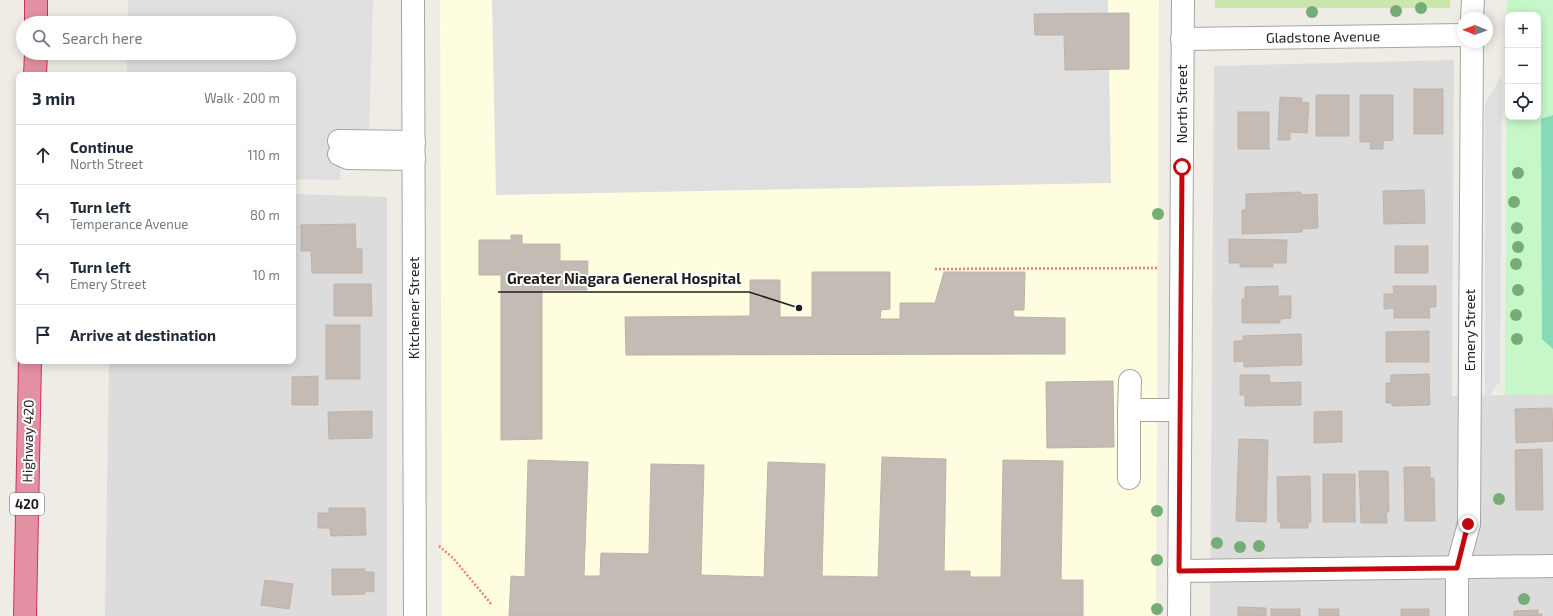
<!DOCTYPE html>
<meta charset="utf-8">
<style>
:root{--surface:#fff;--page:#f6f6f7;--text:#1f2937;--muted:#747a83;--line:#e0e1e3}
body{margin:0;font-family:"Exo 2",sans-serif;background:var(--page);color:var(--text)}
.controls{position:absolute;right:12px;top:12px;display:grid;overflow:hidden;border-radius:8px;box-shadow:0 2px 10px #0003}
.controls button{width:36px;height:36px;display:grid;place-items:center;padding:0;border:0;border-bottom:1px solid var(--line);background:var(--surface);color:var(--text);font:20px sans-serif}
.compass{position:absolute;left:1457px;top:12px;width:36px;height:36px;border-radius:50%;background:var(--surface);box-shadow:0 2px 10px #0003;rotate:271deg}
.stop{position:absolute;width:12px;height:12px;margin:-9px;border:3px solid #c4090e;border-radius:50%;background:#fff}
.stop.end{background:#c4090e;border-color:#fff;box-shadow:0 1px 4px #0008}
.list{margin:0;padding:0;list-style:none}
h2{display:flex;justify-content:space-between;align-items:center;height:52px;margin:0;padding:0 16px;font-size:17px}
h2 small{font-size:13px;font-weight:400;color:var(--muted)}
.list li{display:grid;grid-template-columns:26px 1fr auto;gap:12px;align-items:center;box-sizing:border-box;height:60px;padding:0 16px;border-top:1px solid var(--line)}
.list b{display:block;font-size:15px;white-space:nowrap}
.list p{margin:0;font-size:13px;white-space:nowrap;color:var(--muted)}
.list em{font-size:13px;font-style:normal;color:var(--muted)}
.icon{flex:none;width:22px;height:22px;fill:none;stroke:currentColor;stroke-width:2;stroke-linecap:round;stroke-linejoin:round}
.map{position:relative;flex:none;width:1553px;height:616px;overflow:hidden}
.search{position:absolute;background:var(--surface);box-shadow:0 2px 10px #0003;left:16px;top:16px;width:280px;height:44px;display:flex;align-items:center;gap:10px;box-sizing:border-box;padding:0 14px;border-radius:22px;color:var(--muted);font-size:15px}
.panel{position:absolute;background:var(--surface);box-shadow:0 2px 10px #0003;left:16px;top:72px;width:280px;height:292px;border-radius:8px}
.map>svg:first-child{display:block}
.residential{fill:#dddcdc}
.education{fill:#fefde0}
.grass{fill:#cbe7ae}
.park{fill:#c5f7c8;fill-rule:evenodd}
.pitch{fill:#87dab8}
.parking{fill:#dfdfdf}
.building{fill:#c4bbb5;stroke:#c0b2a8}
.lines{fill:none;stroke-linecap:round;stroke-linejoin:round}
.minor-casing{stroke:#a6a6a6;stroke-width:24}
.highway-casing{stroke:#d32d69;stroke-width:24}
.path{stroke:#f37d72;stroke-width:2.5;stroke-dasharray:2 2;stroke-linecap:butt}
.minor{stroke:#fff;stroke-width:22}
.highway{stroke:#e391a2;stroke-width:22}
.tree{fill:#75ad74}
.route{stroke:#c4090e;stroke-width:5}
.labels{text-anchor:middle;stroke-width:4;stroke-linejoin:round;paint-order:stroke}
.shield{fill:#fff;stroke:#626262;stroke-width:1}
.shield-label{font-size:13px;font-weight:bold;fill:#1f1f1f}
.street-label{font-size:14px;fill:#1f1f1f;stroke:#fff}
.leader{fill:none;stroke:#1f1f1f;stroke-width:1.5}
.callout-dot{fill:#1f1f1f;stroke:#fff;stroke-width:1.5}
.callout-label{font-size:15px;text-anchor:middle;font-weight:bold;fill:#1f1f1f;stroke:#fff;stroke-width:4;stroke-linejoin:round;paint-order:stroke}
</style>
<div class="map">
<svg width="1553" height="616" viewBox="0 0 1553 616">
<rect width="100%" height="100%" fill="#efece5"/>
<!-- residential -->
<g class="residential">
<path d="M1454,60l-2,336 101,-2v222h-343l4,-550z"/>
<path d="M293,194l94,3v419h-282l4,-255h184z"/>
</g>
<!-- education -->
<path class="education" d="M440,0h719l-3,616h-714z"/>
<!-- grass -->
<rect class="grass" x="1215" y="0" width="235" height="8"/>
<!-- park -->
<path class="park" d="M1507,0h46v394l-48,1zM1508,15h30v102h-30z"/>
<!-- pitch -->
<path class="pitch" d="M1553,115v234l-11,-10 -1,-220z"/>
<!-- parking -->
<g class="parking">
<path d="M128,0h245l-5,165 -27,-1 -1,16 -47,-1v-104h-166v-22h162v-30h-161z"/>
<path d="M492,0h616l3,183 -615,12z"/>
<path d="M1502,75l-2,306 -15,21v-298z"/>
</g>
<!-- building -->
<g class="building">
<path d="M1129,13v56l-64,1 -1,-35h-29l-1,-21z"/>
<rect x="1414" y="89" width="29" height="45"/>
<rect x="1316" y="95" width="33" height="41"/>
<path d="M1360,95h33v45l-10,1v8h-13l1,-7h-11z"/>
<path d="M1280,97l22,1 -1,4 8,1 -2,30 -17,-1v8h-12z"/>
<rect x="1238" y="112" width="31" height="37"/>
<path d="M1424,190l1,33 -41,1 -1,-33z"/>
<path d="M1301,192v3l16,-1 1,34 -16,1v3l-60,2v-24h4v-16z"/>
<path d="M355,224l1,25h6v24h-50l-1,-22h-10v-26z"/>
<path d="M511,235h11v9h38v17h28l-1,29h-45v149l-41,1v-165h-22v-35h32z"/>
<path d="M1229,239l58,1 -1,23h-13v4h-33v-4h-11z"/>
<rect x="1395" y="246" width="33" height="27"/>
<path d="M812,272h78v37l-9,1 -1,9h20v-16h35l9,-31h81l-1,38h-11l1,7 51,1v36l-439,1 -1,-38 125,-1v-36h30v37h32z"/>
<path d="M334,284h37l1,32h-38z"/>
<path d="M1278,286v10h13v22l-11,1v4h-38v-24h3v-12z"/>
<path d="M1393,286h43v21h-7l1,11h-36v-10l-10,1v-15h10z"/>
<rect x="326" y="325" width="34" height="54"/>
<path d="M1429,331v31h-43v-30z"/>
<path d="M1301,334l1,31 -58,2v-6l-10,1v-21h9v-5z"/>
<path d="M1429,374l1,31 -38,1v-3h-6v-20h5v-8z"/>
<path d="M1240,375h29l1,8 31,-1v23l-56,1v-11h-5z"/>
<path d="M318,376v29h-26v-28z"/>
<path d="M1113,381l1,66 -67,1 -1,-66z"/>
<path d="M1552,408l1,33 -37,2 -1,-34z"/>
<path d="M372,411v27l-43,1 -1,-27z"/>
<path d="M1342,411v31l-28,1v-31z"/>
<path d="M1239,439l29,1 -2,82 -30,-1z"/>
<path d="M1542,449l1,61h-27l-1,-60z"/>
<path d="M882,457l64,2 -2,112h26v6h31l2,-117 60,1 -2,119h22v36h-574l2,-40 14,1 3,-117 60,2 -4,114h16l1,-23 48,1 2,-90 53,1 -3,110 63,2 4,-115 57,2 -3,112 56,1z"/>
<path d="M1404,467h26v11h4l1,43h-30z"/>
<path d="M1359,471h29l1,41h-3l1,11h-26z"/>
<rect x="1323" y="474" width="32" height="48"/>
<path d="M1310,476l1,46h-3v6h-28l1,-6h-3l-1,-45z"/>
<path d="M329,508h36l1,27 -35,1 -1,-8h-12v-15h11z"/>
<path d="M332,569h33v3h9v20l-9,-1v3l-33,1z"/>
<path d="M265,580l28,4 -4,25 -28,-4z"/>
<path d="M1238,607l28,1v8h-28z"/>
<rect x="1271" y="609" width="29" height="7"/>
<rect x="1319" y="609" width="20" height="7"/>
<rect x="1401" y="609" width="28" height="7"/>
<path d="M1538,610v4h4v2h-28v-5z"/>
</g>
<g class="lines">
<!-- minor casing -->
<g class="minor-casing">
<g id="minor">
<path d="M413,0l2,616"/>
<path d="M1472,18l1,-18"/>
<path d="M1182,39l281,-4"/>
<path d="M339,141l75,1"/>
<path d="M339,154l9,4 66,1"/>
<path d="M1129,410l1,-29"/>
<path d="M1129,478v-68h51"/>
<path d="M1179,571l374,-5"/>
<path d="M1179,616l4,-616"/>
<path d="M1457,616v-48l12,-44 3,-482"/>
</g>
</g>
<!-- highway casing -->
<g class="highway-casing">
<g id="highway">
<path d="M36,23v-23"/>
<path d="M35,75l1,-22"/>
<path d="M25,616l5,-255"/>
</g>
</g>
<!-- path -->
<g class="path">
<path d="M935,269l223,-1"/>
<path d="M439,546l14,12 39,47"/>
</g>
<!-- minor -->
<use href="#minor" class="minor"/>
<!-- highway -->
<use href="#highway" class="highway"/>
</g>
<!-- trees -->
<g class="tree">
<circle cx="1421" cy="8" r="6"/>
<circle cx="1396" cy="11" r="6"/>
<circle cx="1312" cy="12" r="6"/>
<circle cx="1518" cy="173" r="6"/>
<circle cx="1514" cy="202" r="6"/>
<circle cx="1158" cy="214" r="6"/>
<circle cx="1517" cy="228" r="6"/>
<circle cx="1518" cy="247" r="6"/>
<circle cx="1516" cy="264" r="6"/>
<circle cx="1518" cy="290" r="6"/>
<circle cx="1516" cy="315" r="6"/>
<circle cx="1517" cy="339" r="6"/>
<circle cx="1499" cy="499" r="6"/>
<circle cx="1157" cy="511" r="6"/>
<circle cx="1217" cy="543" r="6"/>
<circle cx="1259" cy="546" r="6"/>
<circle cx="1240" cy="547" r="6"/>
<circle cx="1157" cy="560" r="6"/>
<circle cx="1524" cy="599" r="6"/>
<circle cx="1157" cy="609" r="6"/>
</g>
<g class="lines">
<!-- route -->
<path class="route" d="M1182,167l-3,404 278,-3 11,-44"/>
</g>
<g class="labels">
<!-- shield labels -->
<rect class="shield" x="10" y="493" width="34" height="22" rx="3"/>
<g class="shield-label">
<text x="27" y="509">420</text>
</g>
<!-- street labels -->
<g class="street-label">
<text transform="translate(1323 37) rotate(-1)" y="5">Gladstone Avenue</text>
<text transform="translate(1182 104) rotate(-90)" y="5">North Street</text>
<text transform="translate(414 308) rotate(-90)" y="5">Kitchener Street</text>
<text transform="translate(1470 330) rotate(-90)" y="5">Emery Street</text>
<text transform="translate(28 441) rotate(-89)" y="5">Highway 420</text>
</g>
</g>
<!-- callouts -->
<path class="leader" d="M799 308L749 292H498"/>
<circle class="callout-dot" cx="799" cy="308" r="4"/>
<g class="callout-label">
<text x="624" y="284">Greater Niagara General Hospital</text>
</g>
</svg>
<div class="controls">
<button>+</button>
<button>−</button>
<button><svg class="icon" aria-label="locate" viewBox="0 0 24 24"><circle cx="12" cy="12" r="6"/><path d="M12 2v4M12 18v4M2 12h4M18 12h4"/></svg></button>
</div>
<svg class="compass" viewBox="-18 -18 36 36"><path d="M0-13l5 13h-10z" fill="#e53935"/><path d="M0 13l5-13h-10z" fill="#747a83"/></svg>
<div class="stop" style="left:1182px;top:167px"></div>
<div class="stop end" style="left:1468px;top:524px"></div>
<div class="search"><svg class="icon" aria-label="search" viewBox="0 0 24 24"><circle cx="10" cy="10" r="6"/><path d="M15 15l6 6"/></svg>Search here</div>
<section class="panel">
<h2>3 min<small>Walk · 200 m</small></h2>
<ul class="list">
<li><svg class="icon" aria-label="ahead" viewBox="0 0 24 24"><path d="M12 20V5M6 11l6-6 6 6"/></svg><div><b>Continue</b><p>North Street</p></div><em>110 m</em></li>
<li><svg class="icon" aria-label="left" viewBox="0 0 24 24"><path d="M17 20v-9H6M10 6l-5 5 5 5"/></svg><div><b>Turn left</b><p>Temperance Avenue</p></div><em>80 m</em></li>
<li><svg class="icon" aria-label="left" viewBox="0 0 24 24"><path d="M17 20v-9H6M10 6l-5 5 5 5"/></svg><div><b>Turn left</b><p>Emery Street</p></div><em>10 m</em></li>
<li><svg class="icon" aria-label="arrive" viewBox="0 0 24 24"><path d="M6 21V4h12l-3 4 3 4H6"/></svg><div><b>Arrive at destination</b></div></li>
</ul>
</section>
</div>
